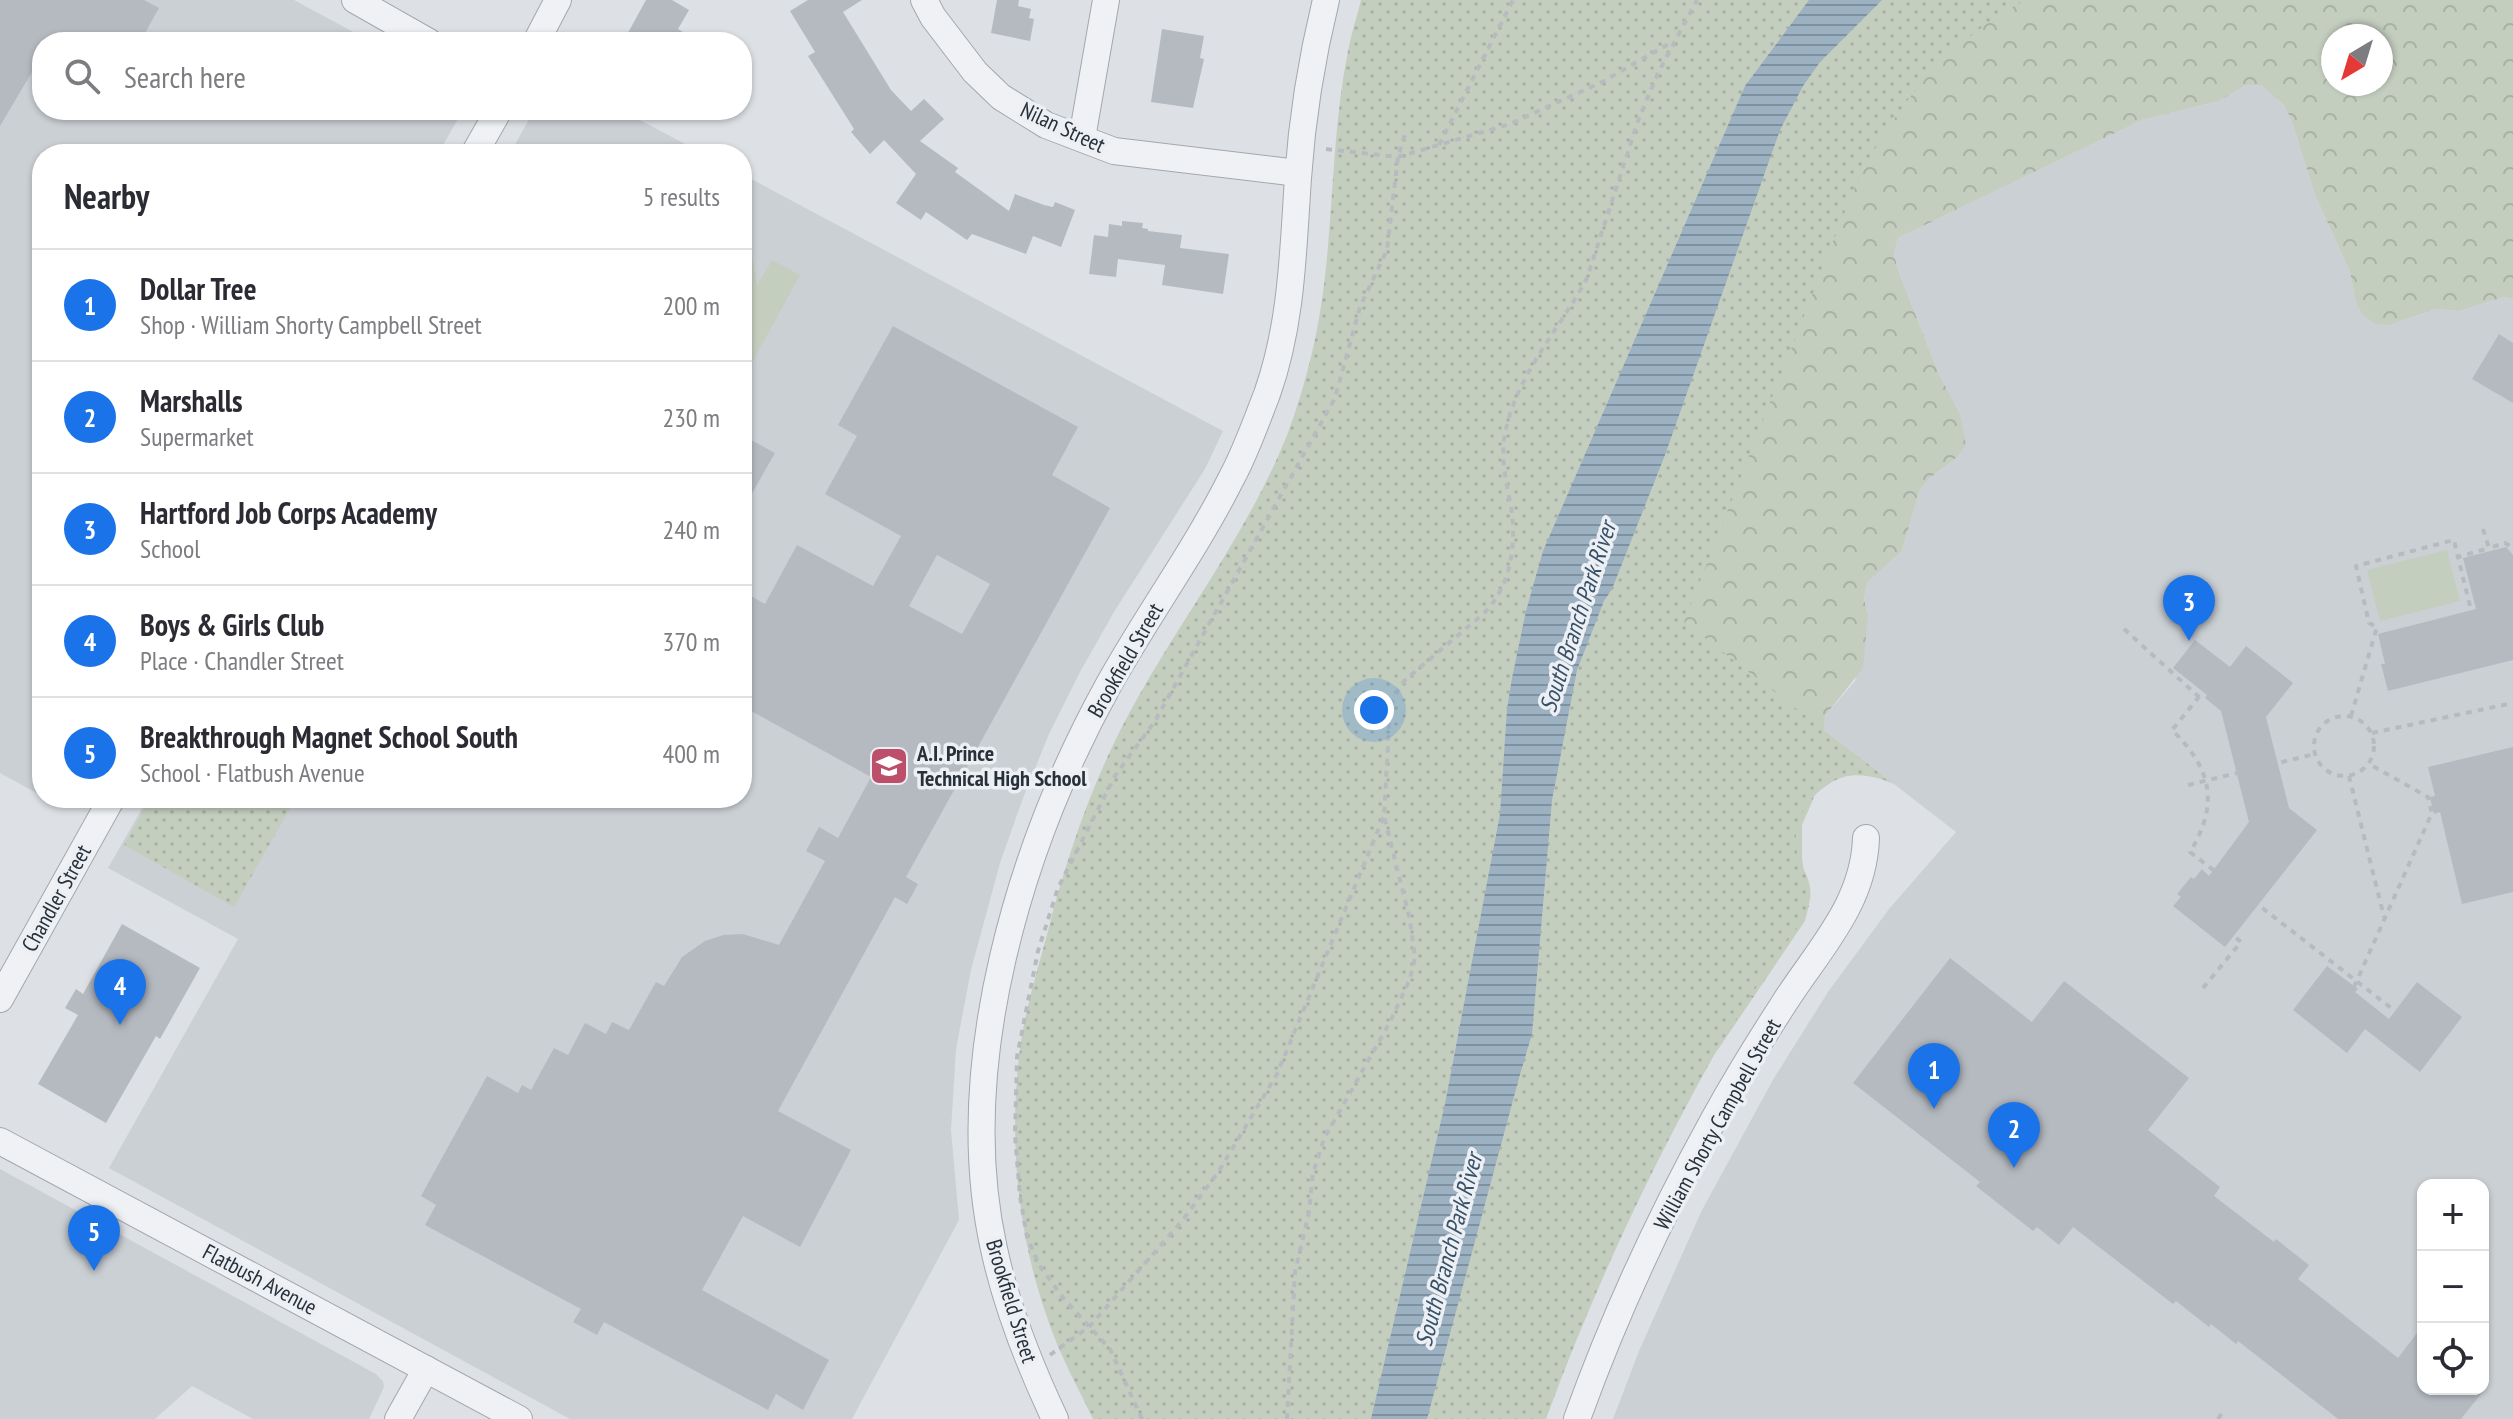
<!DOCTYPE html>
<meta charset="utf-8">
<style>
:root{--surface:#fff;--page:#f7f7f7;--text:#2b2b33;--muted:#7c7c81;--line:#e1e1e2;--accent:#1a73e8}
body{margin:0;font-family:"PT Sans Narrow",sans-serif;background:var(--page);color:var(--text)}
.controls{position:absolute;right:24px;bottom:24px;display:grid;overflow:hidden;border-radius:16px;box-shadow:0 2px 6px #0004}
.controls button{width:72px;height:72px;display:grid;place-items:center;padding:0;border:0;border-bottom:2px solid var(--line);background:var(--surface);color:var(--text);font:40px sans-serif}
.compass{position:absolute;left:2321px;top:24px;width:72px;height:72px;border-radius:50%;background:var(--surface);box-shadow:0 2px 6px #0004;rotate:218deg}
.you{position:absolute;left:1374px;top:710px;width:28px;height:28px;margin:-20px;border:6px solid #fff;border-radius:50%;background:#1a73e8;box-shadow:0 0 0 12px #1a73e833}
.badge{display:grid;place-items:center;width:52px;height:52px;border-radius:50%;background:var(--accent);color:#fff;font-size:26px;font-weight:700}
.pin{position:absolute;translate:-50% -66px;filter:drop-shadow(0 2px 4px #0008)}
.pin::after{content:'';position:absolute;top:42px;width:28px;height:24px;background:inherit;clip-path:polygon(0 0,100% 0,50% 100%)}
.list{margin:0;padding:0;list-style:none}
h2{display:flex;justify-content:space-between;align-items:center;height:104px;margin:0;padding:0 32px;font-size:34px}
h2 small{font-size:26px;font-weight:400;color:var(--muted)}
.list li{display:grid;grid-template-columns:52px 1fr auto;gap:24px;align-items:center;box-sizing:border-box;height:112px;padding:0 32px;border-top:2px solid var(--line)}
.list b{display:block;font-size:30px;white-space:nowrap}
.list p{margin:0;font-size:26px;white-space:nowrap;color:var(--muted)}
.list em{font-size:26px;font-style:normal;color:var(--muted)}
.icon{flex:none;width:44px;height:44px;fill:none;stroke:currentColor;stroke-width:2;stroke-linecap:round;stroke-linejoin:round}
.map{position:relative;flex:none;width:2513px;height:1419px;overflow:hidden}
.search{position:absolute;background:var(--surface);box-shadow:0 2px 6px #0004;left:32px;top:32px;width:720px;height:88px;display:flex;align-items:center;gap:20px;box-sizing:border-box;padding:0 28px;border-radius:32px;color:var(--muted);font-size:30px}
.panel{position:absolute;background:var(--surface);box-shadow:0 2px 6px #0004;left:32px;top:144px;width:720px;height:664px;border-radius:32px}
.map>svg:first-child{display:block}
.built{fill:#cbd0d5;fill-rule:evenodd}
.grass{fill:#c4cebf}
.forest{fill:url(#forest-crowns);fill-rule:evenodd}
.park{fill:url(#park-dots)}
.water{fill:url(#water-rules)}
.building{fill:#b5bac1;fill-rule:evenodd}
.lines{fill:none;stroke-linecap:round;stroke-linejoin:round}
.minor-casing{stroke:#a3a8ae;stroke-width:28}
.path{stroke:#b7bbc0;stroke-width:4;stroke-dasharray:6 6;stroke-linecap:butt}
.minor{stroke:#eff1f4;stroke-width:26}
.labels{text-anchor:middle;stroke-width:7;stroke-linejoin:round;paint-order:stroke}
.street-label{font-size:22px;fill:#283039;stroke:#eceff3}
.poi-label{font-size:22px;font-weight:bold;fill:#283039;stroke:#eceff3;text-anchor:start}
.water-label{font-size:24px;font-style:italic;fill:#385168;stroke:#eceff3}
</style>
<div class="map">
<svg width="2513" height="1419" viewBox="0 0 2513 1419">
<defs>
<pattern id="forest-crowns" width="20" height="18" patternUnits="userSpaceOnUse" patternTransform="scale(2)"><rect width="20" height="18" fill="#c4cebf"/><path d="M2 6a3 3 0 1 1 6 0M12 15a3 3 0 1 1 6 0" fill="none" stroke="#a8b1a5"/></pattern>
<pattern id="park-dots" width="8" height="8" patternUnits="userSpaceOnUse" patternTransform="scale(2)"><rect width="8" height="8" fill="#c4cebf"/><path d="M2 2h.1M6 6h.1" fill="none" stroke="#a8b1a5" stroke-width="1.8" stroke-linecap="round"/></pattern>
<pattern id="water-rules" width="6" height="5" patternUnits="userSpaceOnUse" patternTransform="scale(2)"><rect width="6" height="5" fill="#9cb1c1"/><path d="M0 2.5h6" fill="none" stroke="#7f909e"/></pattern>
</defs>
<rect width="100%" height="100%" fill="#dde1e5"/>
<!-- built -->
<g class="built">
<path d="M0,0h294l78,42h-330v68h421l-25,44h-396v642l-42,-23z"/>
<path d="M2246,85h15l23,20 7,14 24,76 35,77 6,31 34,22 45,-16 24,2 45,-14 9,2v1120h-900l26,-68 62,-139 73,-134 54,-86 61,-83 67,-77 -132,-102 1,-14 30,-35 13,-66 -4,-16 3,-16 35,-32 18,-62 11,-12 25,-19 4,-44 -22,-42 -40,-102 -4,-16 4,-16 244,-118 77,-19zM2423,1185h60v204h-60z"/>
<path d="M534,110h87l83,44h-194z"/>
<path d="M742,174l481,257 -18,38 -91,143 -34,60 -31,62 -26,64 -23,65 -29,107 -15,79 -5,81 8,90 -107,199h-282l-461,-251 129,-229 -130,-71 40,-70h594z"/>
<path d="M0,1169l376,205 7,7 1,6 -15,32h-116l-61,-33 -37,33h-155z"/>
</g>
<!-- grass -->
<g class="grass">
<path d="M742,227l10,29 5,29 15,-25 28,15 -58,106z"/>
<path d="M2447,550l13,51 -80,20 -13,-51z"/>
</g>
<!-- forest -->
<path class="forest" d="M1882,0h631v299l-9,-2 -45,14 -24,-2 -45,16 -15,-1 -12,-9 -7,-12 -6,-31 -35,-77 -24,-76 -7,-14 -23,-20h-15l-27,16 -77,19 -244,118 -4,16 4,16 40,102 22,42 6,31 -10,13 -25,19 -11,12 -18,62 -35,32 -3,16 4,16 -5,53 -38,48 -4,65 -19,44v33l7,47 -4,16 -86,127 -292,371zM2333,36h48v48h-48z"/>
<!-- park -->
<g class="park">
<path d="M1361,0h664c-81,44 -136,112 -174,196l-167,426 210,162c-21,-9 -45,-14 -65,0 -24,15 -37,40 -32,69 3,12 12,23 13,35 2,10 -2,20 -7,30 -28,43 -60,87 -86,132 -67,119 -124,241 -171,369h-453c-12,-25 -25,-49 -36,-75 -37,-91 -49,-191 -38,-288 5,-43 18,-84 29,-125 20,-80 48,-160 89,-232 50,-89 115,-173 152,-269 14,-39 26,-83 32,-124 13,-84 10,-171 27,-255 3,-17 9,-34 13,-51z"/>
<path d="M150,798h146l-62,109 -110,-62z"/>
</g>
<!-- water -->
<path class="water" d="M1809,0h73l-62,62 -17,24 -23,44 -115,325 -53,134 -8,12 -27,69 -25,130 -20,234 -13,44 -92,341h-56l74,-315 55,-290 7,-105 5,-31 14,-67 17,-60 202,-465z"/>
<!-- building -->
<g class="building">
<path d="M0,0h144l15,8 -19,34h-98v13l-42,71z"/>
<path d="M646,0h26l17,10 -11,19 21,13h-76z"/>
<path d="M808,0h54l-19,12 48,78 20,21 13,-12 20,20 -24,22 38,27 -3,4 54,39 6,-17 29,11 9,2 2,-5 20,8 -14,37 -28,-11 -7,18 -54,-20 -5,6 -41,-28 -5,8 -25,-17 20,-29 -32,-34 -14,14 -19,-22 3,-3 -46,-73 7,-4 -25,-41z"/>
<path d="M997,0h22l-1,6 13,3 -2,9 5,1 -4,22 -39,-8z"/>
<path d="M1162,29l42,7 -4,22 4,1 -11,49 -42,-6z"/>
<path d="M1122,221l21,2 -1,5 6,1v2l34,4 -2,13 49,6 -6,40 -61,-9 3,-20 -47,-6 -2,18 -27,-3 5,-39 14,2 1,-13 13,2z"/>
<path d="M893,326l185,101 -26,48 58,33 -204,369 12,7 -11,20 -12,-7 -117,214 73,39 -51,97 -57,-31 -41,74 127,70 -26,50 -27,-16 -8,16 -164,-88 -7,13 -24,-13 8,-13 -156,-84 11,-20 -15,-9 66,-120 31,17 4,-8 9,5 23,-42 14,7 17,-32 21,11 6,-12 17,8 27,-48 8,4 18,-29 23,-16 18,-6 20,-1 36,11 46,-84 -19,-10 13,-24 19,11 33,-61 -129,-71v-115l23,13 32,-59 76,41 28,-50 -76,-42 32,-58 -19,-11zM937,555l53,29 -28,50 -53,-28z"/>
<path d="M2499,334l14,9v60l-41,-24z"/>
<path d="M742,435l33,18 -33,58z"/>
<path d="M2506,547l7,8v105l-125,31 -7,-27h4l-7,-30 98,-25 -13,-51z"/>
<path d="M2195,640l35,27 16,-21 47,37 -27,34 23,91 28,22 -92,117 -52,-41 8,-9 -4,-3 14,-17 3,2 8,-10 7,7 40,-54 -28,-111 -16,-13 2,-3 -34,-27z"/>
<path d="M2513,747v145l-51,12 -22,-92 -6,2 -4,-17 5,-1 -7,-29z"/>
<path d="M122,924l78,44 -40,71 -4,-3 -50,87 -68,-39 40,-69 -13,-7 11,-19 7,5z"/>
<path d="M1950,958l82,64 32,-41 125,97 -41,52 72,57 -6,9 60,46 2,-3 33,26 -11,14 100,79 25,-33v64h62l-24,30h-123l-100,-78 -2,3 -25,-20 -2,3 -33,-26 -3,3 -100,-77 -14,18 -22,-18 -4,4 -57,-45 4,-4 -127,-99z"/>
<path d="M2327,966l31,23 -3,3 34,27 28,-37 45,35 -42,55 -55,-43 -18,24 -54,-43z"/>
</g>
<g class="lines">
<!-- minor casing -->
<g class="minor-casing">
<g id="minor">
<path d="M355,0l74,42"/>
<path d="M924,0l9,17 42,55 26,25 45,28 68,26 184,22"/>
<path d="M536,42l22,-42"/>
<path d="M1082,138l24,-138"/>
<path d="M474,154l25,-44"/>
<path d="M0,999l112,-201"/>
<path d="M0,1141l519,278"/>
<path d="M398,1419l28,-50"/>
<path d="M1055,1419c-26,-55 -48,-110 -61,-170 -41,-183 26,-404 115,-565 39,-70 87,-135 123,-207 14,-26 24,-55 35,-83 25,-70 26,-143 31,-216 4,-58 14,-121 28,-178"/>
<path d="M1577,1419c37,-103 84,-204 137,-300 21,-38 45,-77 69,-114 34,-54 81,-100 83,-167"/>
</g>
</g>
<!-- path -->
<g class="path">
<path d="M1439,145l74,-145"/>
<path d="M1326,149l72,8 112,-33 92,-42 70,-40"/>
<path d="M2483,529l6,19 16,-5 8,5"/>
<path d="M2470,606l-12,-49 31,-9"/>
<path d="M2124,629l75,68"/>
<path d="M2207,687l-35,43c39,38 48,73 18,122l31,24"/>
<circle cx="2344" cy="746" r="30"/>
<path d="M2351,716l26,-89 -8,-4 -13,-57 98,-26 4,17"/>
<path d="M2372,733l141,-30"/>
<path d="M2349,776l35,141"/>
<path d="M2188,785l127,-31"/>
<path d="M2234,886l161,125"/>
<path d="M2354,987l78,-174 -4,-16 -59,-33"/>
<path d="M2203,988l38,-46 -7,-6"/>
<path d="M1050,1355l40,-29 92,-105 37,-50 58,-97 107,-258"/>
<path d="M1142,1419l-32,-70 -46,-50 -25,-34 -12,-28 -7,-41 -5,-61 2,-78 21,-106 20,-63 57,-112 40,-55 180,-323 25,-91 27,-57 11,-93 7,-23"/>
<path d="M1287,1419l8,-147 14,-60 4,-39 11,-34 66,-117 20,-43 5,-21 -5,-38 -26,-104 6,-107 5,-14 9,-14 78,-66c29,-27 35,-70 29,-108 -4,-22 -10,-44 -7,-67 9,-62 55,-109 83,-162l51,-157 20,-48 39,-73"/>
<path d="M2218,1419l5,-7"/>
</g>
<!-- minor -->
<use href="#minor" class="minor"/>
</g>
<!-- icons -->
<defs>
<g id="school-square" transform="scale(2)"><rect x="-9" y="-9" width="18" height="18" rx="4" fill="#bc4f69" stroke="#eceff3"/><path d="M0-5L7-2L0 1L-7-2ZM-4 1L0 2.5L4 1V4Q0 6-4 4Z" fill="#fff"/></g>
</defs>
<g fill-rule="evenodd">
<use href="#school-square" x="889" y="766"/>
</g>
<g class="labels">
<!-- street labels -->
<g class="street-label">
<text transform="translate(1063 127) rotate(25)" y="8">Nilan Street</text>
<text transform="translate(1125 660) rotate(-60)" y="8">Brookfield Street</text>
<text transform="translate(56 898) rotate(-61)" y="8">Chandler Street</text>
<text transform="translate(1717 1124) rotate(-61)" y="8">William Shorty Campbell Street</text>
<text transform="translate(260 1279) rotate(28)" y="8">Flatbush Avenue</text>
<text transform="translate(1012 1301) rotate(73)" y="8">Brookfield Street</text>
</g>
<!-- poi labels -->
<g class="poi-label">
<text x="917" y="761">A.I. Prince<tspan x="917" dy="25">Technical High School</tspan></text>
</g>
<!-- water labels -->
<g class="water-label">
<text transform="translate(1578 617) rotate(-72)" y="8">South Branch Park River</text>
<text transform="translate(1449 1250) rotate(-75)" y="8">South Branch Park River</text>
</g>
</g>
</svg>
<div class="controls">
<button>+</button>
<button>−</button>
<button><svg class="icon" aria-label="locate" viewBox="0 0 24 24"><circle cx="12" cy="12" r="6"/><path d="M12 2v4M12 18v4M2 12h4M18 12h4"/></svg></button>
</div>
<svg class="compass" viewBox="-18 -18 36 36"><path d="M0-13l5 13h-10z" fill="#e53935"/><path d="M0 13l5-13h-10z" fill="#7c7c81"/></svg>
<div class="you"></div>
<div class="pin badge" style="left:1934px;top:1109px">1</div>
<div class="pin badge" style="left:2014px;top:1168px">2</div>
<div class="pin badge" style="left:2189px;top:641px">3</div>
<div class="pin badge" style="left:120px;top:1025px">4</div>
<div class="pin badge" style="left:94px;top:1271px">5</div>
<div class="search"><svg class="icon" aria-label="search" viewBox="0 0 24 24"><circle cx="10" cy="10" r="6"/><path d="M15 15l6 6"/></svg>Search here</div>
<section class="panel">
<h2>Nearby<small>5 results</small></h2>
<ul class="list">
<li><span class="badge">1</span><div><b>Dollar Tree</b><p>Shop · William Shorty Campbell Street</p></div><em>200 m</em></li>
<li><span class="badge">2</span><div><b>Marshalls</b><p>Supermarket</p></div><em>230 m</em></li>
<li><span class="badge">3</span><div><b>Hartford Job Corps Academy</b><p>School</p></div><em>240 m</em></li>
<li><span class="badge">4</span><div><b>Boys &amp; Girls Club</b><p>Place · Chandler Street</p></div><em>370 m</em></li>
<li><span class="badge">5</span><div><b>Breakthrough Magnet School South</b><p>School · Flatbush Avenue</p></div><em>400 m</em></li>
</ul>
</section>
</div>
